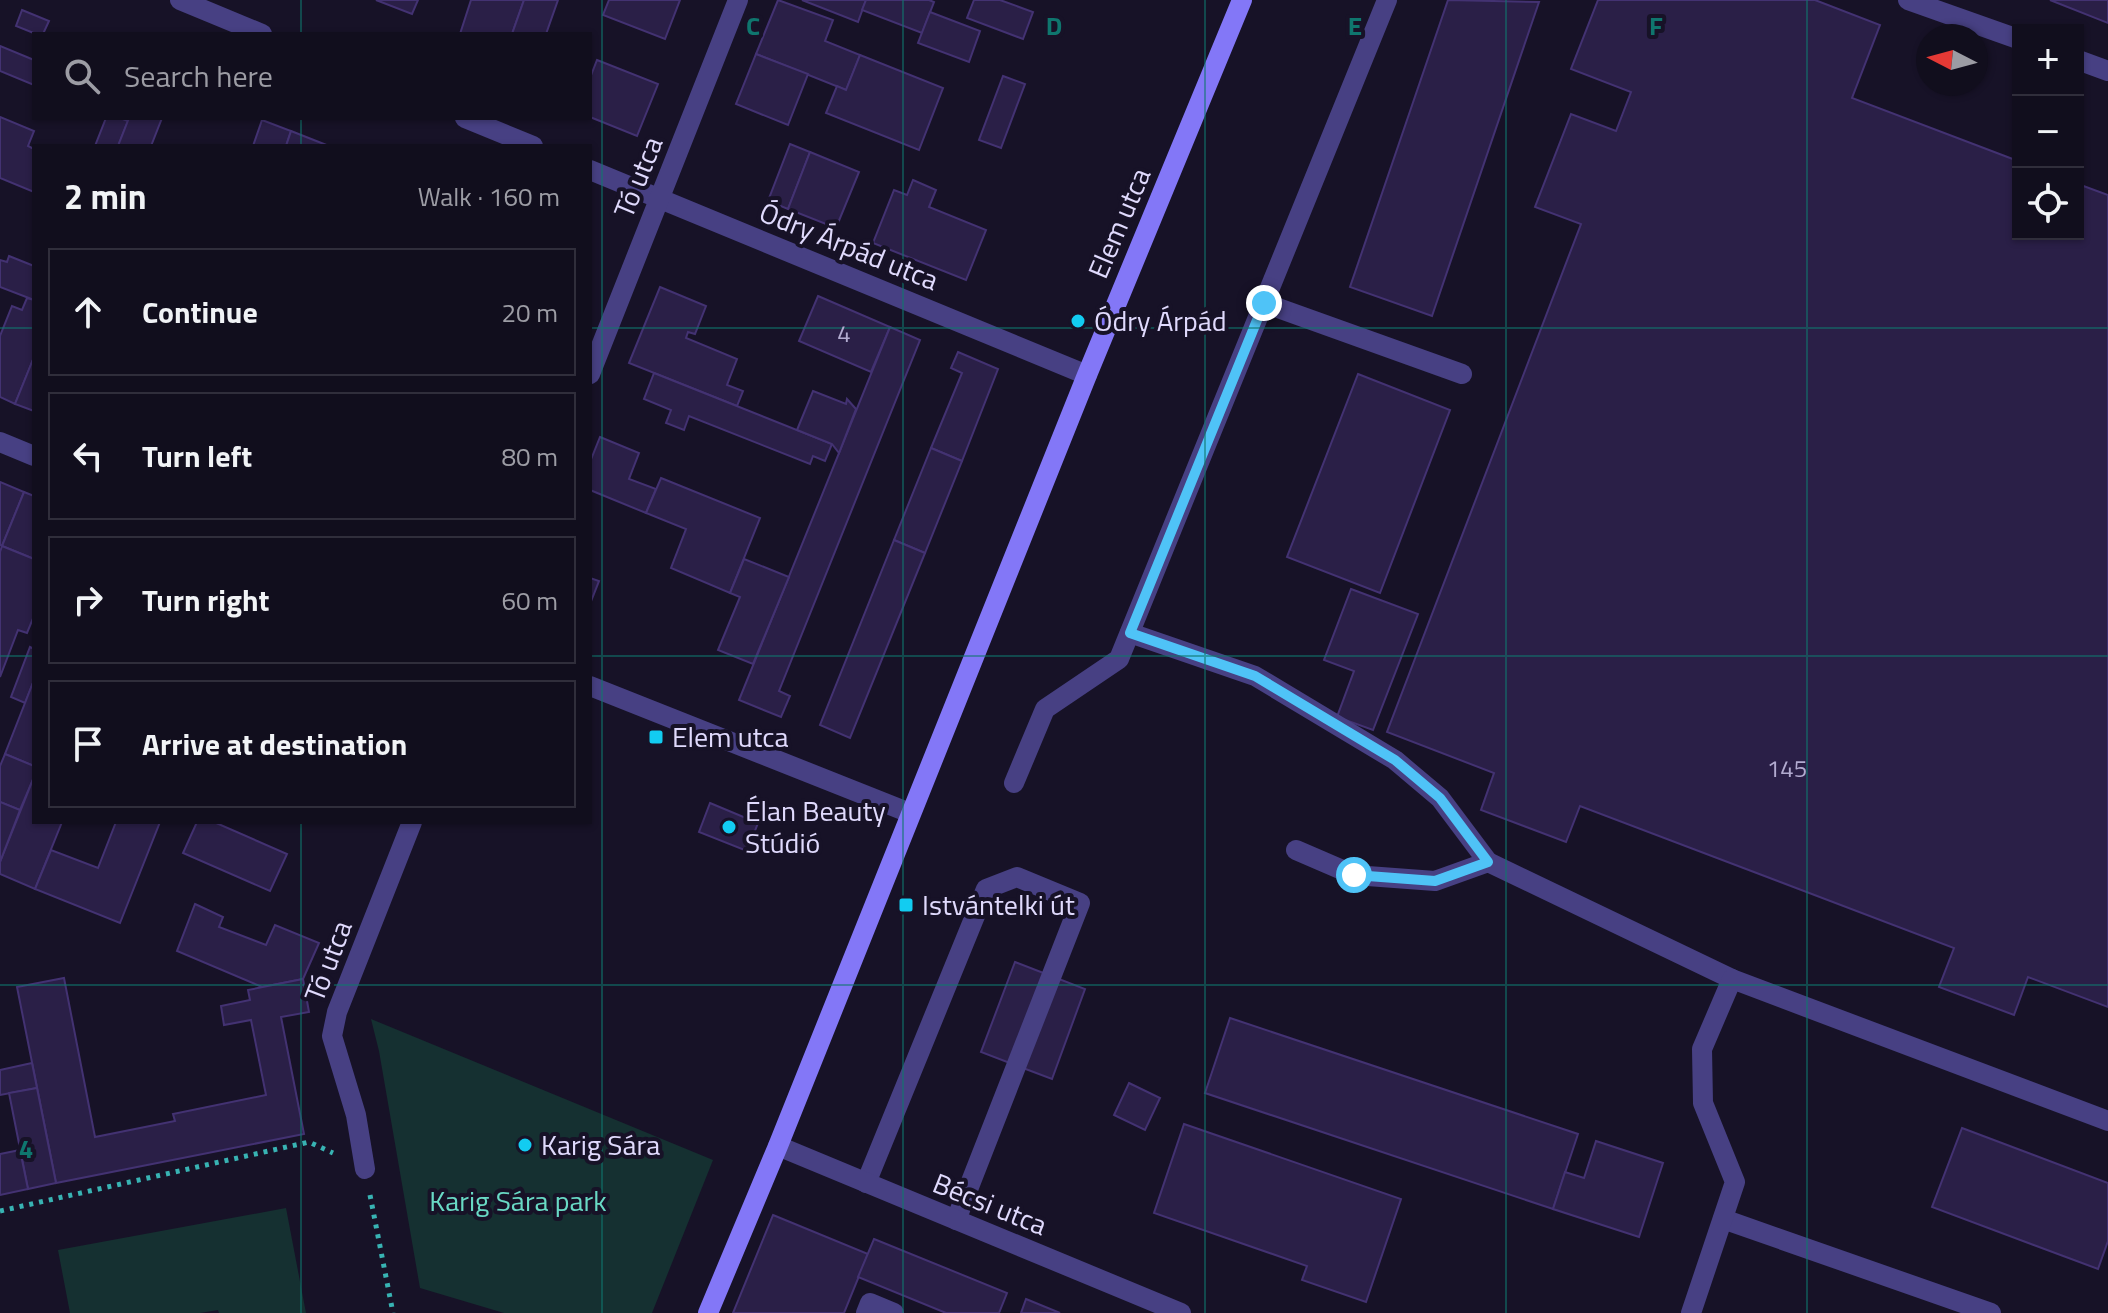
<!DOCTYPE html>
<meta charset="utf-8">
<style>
:root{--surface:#110e1d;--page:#1e1c2a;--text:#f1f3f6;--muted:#9c9ca4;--line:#302e3b}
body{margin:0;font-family:"Titillium Web",sans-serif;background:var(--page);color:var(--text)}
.controls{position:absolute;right:24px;top:24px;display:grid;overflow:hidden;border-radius:0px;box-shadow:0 2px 6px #0004}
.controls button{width:72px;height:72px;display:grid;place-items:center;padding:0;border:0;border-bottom:2px solid var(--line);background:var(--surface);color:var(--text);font:40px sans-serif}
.compass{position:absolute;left:1916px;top:24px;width:72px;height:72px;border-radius:50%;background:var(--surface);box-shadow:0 2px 6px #0004;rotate:276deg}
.stop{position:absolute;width:24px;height:24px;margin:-18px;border:6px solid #4fc3f7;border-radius:50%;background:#fff}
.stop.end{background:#4fc3f7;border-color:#fff;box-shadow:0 2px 8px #0008}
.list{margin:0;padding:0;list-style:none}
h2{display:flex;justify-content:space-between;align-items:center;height:104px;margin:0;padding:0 32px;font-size:34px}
h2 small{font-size:26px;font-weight:400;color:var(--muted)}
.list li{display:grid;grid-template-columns:52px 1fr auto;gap:24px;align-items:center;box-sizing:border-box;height:128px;margin:0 16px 16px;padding:0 16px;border:2px solid var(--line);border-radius:0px}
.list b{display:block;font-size:30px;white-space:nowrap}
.list em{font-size:26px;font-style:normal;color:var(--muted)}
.icon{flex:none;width:44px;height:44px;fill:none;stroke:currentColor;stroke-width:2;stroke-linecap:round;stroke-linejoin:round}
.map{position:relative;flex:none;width:2108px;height:1313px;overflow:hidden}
.search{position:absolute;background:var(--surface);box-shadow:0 2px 6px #0004;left:32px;top:32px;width:560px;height:88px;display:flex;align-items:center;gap:20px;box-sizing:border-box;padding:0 28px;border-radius:0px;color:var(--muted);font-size:30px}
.panel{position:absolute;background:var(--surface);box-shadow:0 2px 6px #0004;left:32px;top:144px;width:560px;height:680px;border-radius:0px}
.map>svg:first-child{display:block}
.green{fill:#153031}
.building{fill:#2a1f47;stroke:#433272;stroke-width:2}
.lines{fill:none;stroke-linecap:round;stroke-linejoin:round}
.path{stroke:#38b3b3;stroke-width:5;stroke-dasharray:4 6;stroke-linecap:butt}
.lane{stroke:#474083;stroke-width:20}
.street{stroke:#474083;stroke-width:20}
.secondary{stroke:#8377f7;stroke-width:20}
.route{stroke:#4fc3f7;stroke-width:10}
.grid{fill:none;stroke:#0f766e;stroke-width:2;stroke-opacity:0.55}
.poi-dot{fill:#12ccf1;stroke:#171227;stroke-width:3}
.labels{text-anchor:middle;stroke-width:8;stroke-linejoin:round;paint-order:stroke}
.number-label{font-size:24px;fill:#b2abd0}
.street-label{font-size:28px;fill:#e0dafd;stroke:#171227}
.poi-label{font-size:28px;fill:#e0dafd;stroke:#171227;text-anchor:start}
.park-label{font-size:28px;fill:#69d9c5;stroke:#171227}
.grid-label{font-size:26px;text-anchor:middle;font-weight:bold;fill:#0f766e;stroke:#171227;stroke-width:8;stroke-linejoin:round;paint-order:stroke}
</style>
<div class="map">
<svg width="2108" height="1313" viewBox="0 0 2108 1313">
<rect width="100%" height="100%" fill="#171227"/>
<!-- green -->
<g class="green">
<path d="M371,1019l342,141 -61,153h-148l-84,-25 -41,-237z"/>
<path d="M286,1208l20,105h-87l-1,-3 -18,3h-130l-12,-63z"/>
</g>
<!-- building -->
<g class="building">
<path d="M376,0h42l-6,14z"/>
<path d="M471,0h53l-12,34h-52z"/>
<path d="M524,0h34l-12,34h-34z"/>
<path d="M609,0h71l-15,39 -62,-24z"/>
<path d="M778,0l55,20 -8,21 35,14 -14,35 -90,-36z"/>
<path d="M802,0h64l-8,22z"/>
<path d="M866,0h63l5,2 -12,31 -60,-23z"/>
<path d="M974,0h26l33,12 -10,27 -56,-21z"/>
<path d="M1448,0l91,2 -107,314 -82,-29z"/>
<path d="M1598,0h217l65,25 -28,73 166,63v73h60v-50l30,11v812l-80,-30 -14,38 -75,-28 15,-39 -374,-142 -14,36 -85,-32 13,-37 -107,-41 194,-508 -46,-17 36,-93 45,17 15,-39 -60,-23z"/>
<path d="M2050,0h58v23z"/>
<path d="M22,10l27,11 -6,13h-7l-20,-8z"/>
<path d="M930,12l50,19 -11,31 -51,-19z"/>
<path d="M0,46l34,14v25l-34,-14z"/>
<path d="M756,54l52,20 -20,51 -52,-21z"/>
<path d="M860,55l83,33 -24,62 -93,-37 11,-27 9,4z"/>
<path d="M597,60l61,24 -21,52 -47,-19v-39z"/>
<path d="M1003,76l22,8 -24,64 -22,-8z"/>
<path d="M0,117l34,14 -6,15 6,3v43l-34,-14z"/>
<path d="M106,118h14l8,3 -10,25h-23z"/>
<path d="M129,118h33l-11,28h-33z"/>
<path d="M262,120l29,11 -5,15h-33z"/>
<path d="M291,131l38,15h-43z"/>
<path d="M790,144l20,8 -22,57 -20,-8z"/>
<path d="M810,152l49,20 -23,56 -48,-19z"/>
<path d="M913,180l23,10 -7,17 57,23 -20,50 -93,-37 21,-53 13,5z"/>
<path d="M9,256l25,10v34l-34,-13v-27l7,2z"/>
<path d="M660,287l46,19 -11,28 -7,-2 -2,6 51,21 -10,26 16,6 -6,15 -108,-43z"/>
<path d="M818,296l72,31 -19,45 -72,-31z"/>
<path d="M27,298l7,2v57l-19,47 -15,-7v-61l12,-30 10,4z"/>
<path d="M890,327l30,13 -141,351 11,5 -9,21 -42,-17z"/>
<path d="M958,352l40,17 -36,92 -31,-13 31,-75 -11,-5z"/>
<path d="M34,357v54l-19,-7z"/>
<path d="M654,373l178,71 -7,17 -12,-5 -3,8 -121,-48 -5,14 -18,-7 5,-13 -27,-11z"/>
<path d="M1358,374l92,36 -70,183 -93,-36z"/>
<path d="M813,391l33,13 1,-5 9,10 -17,44 -7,-9 -35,-14z"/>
<path d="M600,437l39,16 -10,26 27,10 -10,24 -56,-23v-28z"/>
<path d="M931,448l31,13 -37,92 -31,-13z"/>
<path d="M661,478l99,40 -30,75 -59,-25 15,-39 -40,-16z"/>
<path d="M0,482l24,10 -22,54 -2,-1z"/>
<path d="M24,492l10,4v63l-32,-13z"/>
<path d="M894,540l31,13 -75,185 -30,-13z"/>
<path d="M2,546l32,13v57l-7,17 -9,-3 -18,47v-125z"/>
<path d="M744,559l45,18 -36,87 -35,-14 22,-53 -10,-4z"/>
<path d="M590,578l9,3 -9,23z"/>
<path d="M1351,589l67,25 -45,116 -36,-13 17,-46 -30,-11z"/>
<path d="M30,647l4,2v31l-9,23 -14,-6z"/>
<path d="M34,680v86l-29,-12z"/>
<path d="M5,754l29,12v11l-14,33 -20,-8v-36z"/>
<path d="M34,777v45h28l-27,67 -35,-15v-12z"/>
<path d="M0,802l20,8 -20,52z"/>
<path d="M710,803l48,20 -11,28 -48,-19z"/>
<path d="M116,822h44l-40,101 -85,-34 16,-39 47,18z"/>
<path d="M197,822h17l73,32 -17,37 -87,-38z"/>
<path d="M195,904l28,13 -4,10 47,18 9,-20 44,18 -16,36 -41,8 -85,-36z"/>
<path d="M1015,962l70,27 -33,90 -71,-27z"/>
<path d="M64,978l31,159 80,-16 -2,-7 93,-19 -15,-75 -27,5 -3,-19 29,-6 -2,-10 55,-11 6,33 -28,5 23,117 -248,49 -39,-196z"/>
<path d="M1230,1018l348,116 -25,75 -348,-116z"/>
<path d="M32,1063l5,25 -37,7v-25z"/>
<path d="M1129,1083l31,15 -15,32 -31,-15z"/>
<path d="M37,1088l19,95 -28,6 -19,-96z"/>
<path d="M1184,1124l217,75 -35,103 -64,-22 5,-14 -153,-53z"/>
<path d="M1962,1128l146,55v58l-10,28 -166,-62z"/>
<path d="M1596,1141l67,22 -24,74 -86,-28 12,-37 19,6z"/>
<path d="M20,1150l8,39 -28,6v-41z"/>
<path d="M773,1215l95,39 -24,59h-111z"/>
<path d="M874,1239l133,54 -8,20h-53l-88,-36z"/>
<path d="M1026,1299l34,14h-39z"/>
</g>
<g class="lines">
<!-- path -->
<g class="path">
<path d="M370,1195l23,118"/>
<path d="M0,1211l309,-69 24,11"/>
</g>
<!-- lane -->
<g class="lane">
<path d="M1908,0l110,39"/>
<path d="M2078,60l30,11"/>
<path d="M1264,303l198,71"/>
<path d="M1130,633l125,43 140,84 45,38 48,64"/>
<path d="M1014,783l31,-74 74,-50 268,-659"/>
<path d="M1296,850l58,25 81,6 53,-19 244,117"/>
<path d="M866,1183l120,-294 31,-12 63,26 -124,317"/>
<path d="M1723,1219l268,94"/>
<path d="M866,1313l4,-10 24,10"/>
<path d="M1691,1313l44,-131 -32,-79 -1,-54 30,-70 376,142"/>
</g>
<!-- street -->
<g class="street">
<path d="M180,0l82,34"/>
<path d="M465,118l68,28"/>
<path d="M590,170l497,205"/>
<path d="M590,374l148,-374"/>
<path d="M0,442l34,14"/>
<path d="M590,686l320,127"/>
<path d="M778,1146l403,167"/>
<path d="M365,1169l-9,-54 -24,-79 5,-24 75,-190"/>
</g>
<!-- secondary -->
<path class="secondary" d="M708,1313l70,-167 309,-771 155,-375"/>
</g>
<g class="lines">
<!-- route -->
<path class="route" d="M1264,303l-134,330 125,43 140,84 45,38 48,64 -53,19 -81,-6"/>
</g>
<!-- grid -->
<path class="grid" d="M301,0v34M602,0v1313M903,0v1313M1205,0v1313M1506,0v1313M1807,0v1313M301,118v28M0,328h34M590,328h1518M0,656h34M590,656h1518M301,822v491M0,985h2108"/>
<!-- markers -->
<g class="poi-dot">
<circle cx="1078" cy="321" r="8"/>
<rect x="648" y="729" width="16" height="16" rx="4"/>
<circle cx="729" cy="827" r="8"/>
<rect x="898" y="897" width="16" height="16" rx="4"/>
<circle cx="525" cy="1145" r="8"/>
</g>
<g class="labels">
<!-- number labels -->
<g class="number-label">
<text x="844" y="342">4</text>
<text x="1787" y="777">145</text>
</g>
<!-- street labels -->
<g class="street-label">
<text transform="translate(638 177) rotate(-68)" y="10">Tó utca</text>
<text transform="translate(1119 223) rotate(-67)" y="10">Elem utca</text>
<text transform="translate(849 246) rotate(22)" y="10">Ódry Árpád utca</text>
<text transform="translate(328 961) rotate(-69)" y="10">Tó utca</text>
<text transform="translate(990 1204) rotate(22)" y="10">Bécsi utca</text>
</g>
<!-- poi labels -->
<g class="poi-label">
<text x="1094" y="331">Ódry Árpád</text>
<text x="672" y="747">Elem utca</text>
<text x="745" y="821">Élan Beauty<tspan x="745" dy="32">Stúdió</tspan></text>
<text x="922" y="915">Istvántelki út</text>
<text x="541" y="1155">Karig Sára</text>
</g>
<!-- park labels -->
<g class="park-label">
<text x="518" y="1211">Karig Sára park</text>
</g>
</g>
<g class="grid-label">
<text x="753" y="35">C</text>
<text x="1054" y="35">D</text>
<text x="1355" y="35">E</text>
<text x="1656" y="35">F</text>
<text x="26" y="1158">4</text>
</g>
</svg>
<div class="controls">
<button>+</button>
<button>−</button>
<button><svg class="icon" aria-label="locate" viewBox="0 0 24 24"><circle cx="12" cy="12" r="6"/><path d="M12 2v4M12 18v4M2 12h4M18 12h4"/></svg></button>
</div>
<svg class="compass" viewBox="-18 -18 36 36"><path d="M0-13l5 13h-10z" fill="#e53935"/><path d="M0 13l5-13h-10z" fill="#9c9ca4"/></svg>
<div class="stop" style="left:1354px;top:875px"></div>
<div class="stop end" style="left:1264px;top:303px"></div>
<div class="search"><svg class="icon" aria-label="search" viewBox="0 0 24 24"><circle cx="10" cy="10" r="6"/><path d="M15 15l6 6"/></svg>Search here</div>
<section class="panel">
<h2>2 min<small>Walk · 160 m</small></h2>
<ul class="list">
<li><svg class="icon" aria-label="ahead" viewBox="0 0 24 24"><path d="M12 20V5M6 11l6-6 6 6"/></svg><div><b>Continue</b></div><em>20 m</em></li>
<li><svg class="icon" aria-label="left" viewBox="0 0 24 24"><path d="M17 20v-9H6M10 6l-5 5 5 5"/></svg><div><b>Turn left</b></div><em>80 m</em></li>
<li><svg class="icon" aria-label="right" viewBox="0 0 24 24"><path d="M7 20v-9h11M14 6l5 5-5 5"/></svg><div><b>Turn right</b></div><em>60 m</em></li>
<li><svg class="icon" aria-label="arrive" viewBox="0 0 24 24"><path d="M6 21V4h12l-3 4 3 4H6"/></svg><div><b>Arrive at destination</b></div></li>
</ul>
</section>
</div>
